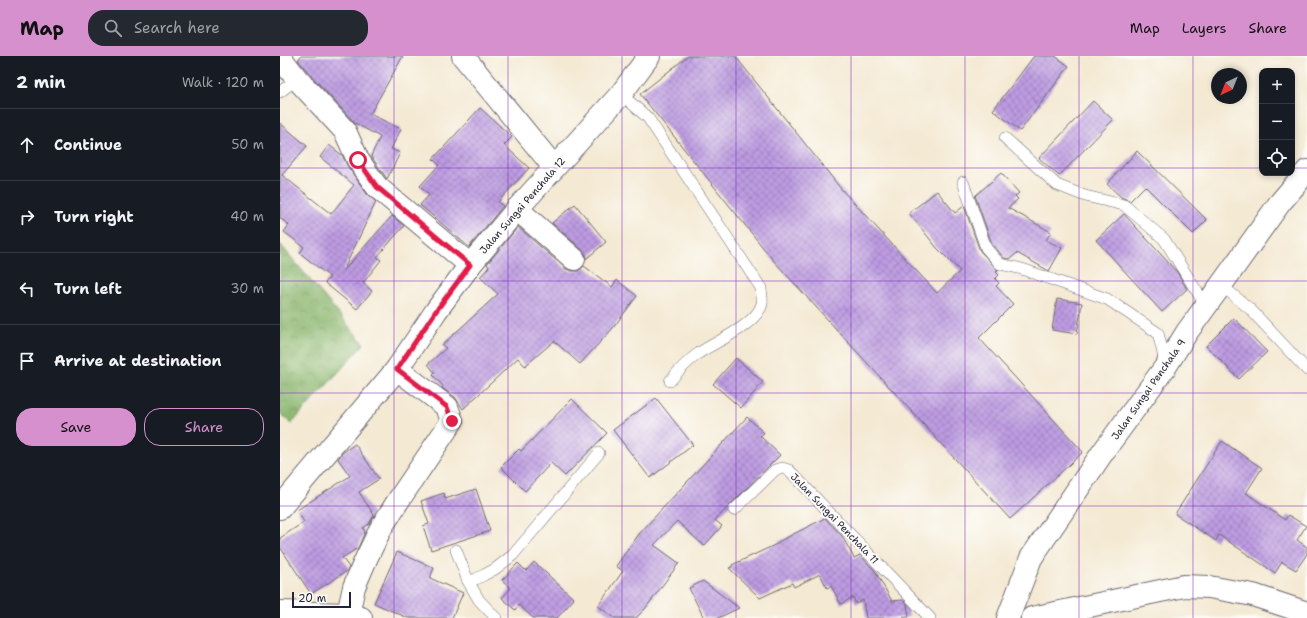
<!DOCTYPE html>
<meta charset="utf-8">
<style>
:root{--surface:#171b24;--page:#242831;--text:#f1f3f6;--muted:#9ea1a6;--line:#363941;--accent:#d690ce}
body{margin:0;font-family:"Shantell Sans",sans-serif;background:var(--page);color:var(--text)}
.controls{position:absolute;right:12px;top:12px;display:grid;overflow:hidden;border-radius:8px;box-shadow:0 2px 6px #0003}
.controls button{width:36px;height:36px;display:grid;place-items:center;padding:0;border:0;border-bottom:1px solid var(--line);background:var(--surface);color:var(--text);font:20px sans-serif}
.compass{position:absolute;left:931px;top:12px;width:36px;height:36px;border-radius:50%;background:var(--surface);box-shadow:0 2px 6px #0003;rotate:223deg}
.scale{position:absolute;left:12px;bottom:10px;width:59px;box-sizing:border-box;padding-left:4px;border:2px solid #22223b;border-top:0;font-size:11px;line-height:14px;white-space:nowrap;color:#22223b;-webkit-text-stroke:3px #fdfcf7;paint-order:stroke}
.stop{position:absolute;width:12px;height:12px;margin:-9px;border:3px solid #e11d48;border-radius:50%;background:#fff}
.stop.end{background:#e11d48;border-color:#fff;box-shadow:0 1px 4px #0008}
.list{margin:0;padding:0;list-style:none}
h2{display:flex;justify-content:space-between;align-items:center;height:52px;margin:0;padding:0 16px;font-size:17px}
h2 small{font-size:13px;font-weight:400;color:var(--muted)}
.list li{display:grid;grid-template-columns:26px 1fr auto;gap:12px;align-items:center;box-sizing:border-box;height:72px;padding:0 16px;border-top:1px solid var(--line)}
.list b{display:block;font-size:15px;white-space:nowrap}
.list em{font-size:13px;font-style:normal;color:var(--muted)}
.actions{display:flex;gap:8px;padding:12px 16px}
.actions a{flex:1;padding:9px 0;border:1px solid var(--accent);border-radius:16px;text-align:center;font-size:14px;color:var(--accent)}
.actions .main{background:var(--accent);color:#111}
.icon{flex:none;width:22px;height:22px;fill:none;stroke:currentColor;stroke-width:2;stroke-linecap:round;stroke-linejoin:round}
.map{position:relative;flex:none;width:1027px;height:562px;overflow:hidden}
header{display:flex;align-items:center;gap:24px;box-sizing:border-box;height:56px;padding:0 20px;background:var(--accent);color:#111}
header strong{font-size:19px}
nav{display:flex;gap:22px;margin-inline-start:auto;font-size:14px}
.search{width:280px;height:36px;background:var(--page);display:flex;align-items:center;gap:10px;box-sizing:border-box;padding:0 14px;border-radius:16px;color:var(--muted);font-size:15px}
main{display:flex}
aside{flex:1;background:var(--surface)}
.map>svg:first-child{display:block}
.forest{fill:url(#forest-crowns);stroke:#566c54}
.building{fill:url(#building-cross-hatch)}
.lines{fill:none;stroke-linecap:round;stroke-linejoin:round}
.service-casing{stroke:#6c6870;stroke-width:12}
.minor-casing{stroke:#6c6870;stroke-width:24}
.tertiary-casing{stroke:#6c6870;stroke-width:24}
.service{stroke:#fff;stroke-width:11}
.minor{stroke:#fff;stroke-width:22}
.tertiary{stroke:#fff;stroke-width:22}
.route{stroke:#e11d48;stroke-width:5}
.grid{fill:none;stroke:#7b2cbf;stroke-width:1;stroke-opacity:0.55}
.labels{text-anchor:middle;stroke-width:4;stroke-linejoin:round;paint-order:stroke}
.street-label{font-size:10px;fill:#22223b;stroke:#fdfcf7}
</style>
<header>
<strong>Map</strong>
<div class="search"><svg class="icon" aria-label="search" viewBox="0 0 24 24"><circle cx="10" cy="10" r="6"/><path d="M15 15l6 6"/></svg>Search here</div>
<nav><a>Map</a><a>Layers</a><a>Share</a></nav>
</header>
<main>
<aside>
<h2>2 min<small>Walk · 120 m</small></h2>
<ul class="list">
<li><svg class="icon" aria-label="ahead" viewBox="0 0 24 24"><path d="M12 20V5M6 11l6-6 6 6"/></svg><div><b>Continue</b></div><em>50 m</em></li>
<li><svg class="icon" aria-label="right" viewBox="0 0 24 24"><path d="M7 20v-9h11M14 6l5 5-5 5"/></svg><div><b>Turn right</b></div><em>40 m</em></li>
<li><svg class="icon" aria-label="left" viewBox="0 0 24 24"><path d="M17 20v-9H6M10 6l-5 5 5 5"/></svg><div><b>Turn left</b></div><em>30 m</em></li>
<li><svg class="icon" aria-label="arrive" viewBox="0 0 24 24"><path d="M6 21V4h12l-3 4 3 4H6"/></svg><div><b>Arrive at destination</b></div></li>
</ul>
<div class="actions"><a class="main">Save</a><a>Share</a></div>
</aside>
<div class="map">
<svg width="1027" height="562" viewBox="0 0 1027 562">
<defs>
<pattern id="forest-crowns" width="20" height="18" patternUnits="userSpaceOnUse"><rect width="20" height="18" fill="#8ab66d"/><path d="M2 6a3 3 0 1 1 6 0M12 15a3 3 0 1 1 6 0" fill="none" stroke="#70945b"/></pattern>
<pattern id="building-cross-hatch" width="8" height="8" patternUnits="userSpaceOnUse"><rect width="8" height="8" fill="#bd9be2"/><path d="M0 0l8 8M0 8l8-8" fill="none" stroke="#997eb8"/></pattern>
</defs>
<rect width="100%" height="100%" fill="#fdfcf7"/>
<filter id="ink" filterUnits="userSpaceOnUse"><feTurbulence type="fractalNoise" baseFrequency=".025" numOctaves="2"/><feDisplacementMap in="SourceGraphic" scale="8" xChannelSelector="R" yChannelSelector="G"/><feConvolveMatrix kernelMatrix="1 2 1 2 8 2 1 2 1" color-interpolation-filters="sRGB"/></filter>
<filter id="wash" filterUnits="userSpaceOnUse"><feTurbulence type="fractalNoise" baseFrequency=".012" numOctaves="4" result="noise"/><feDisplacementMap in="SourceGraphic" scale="16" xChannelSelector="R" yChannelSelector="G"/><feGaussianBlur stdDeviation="0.9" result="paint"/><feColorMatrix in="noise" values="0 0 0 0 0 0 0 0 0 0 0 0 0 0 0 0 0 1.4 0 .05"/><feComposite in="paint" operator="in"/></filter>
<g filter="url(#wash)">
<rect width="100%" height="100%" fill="#f4e9d3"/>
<!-- forest -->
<path class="forest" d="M0,188l84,100 -73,80 -11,-11z"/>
<g id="blocks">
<!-- building -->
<g class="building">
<path d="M21,0h102l-33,58 31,15 -10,20 9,4 -13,26 -16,-23 9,-19 -25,-14 -48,-52 -9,-11z"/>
<path d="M408,0h47l107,134 95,103 23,-22 -23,-23 -28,-35 28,-22 18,22 9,-7 16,45 18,19 -2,2 3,3 -4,4 4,4 -3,3 17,18 -34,34 104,114 -73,67 -237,-259 -133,-166z"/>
<path d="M754,0h21l14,10 -49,65 -27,-21z"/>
<path d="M813,45l20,19 -54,56 -20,-18z"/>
<path d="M200,52l32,29 -8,8 25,23 -31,34 5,4 -34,41 -49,-42 9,-10 -9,-9 19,-21 -6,-6z"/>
<path d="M0,67l27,23 -25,29 49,39 23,-29 -34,-28 9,-12 13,10 6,12 19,27 9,8 -33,69 49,-55 12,10 -27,31 4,3 -18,23 9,8 -15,18 -32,-26 5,-6 -30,-24 4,-6 -20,-15 5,-7 -9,-7z"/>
<path d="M857,95l70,69 -14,14 -48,-48 -15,15 -9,-4 -14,-13z"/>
<path d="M721,117l18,20 -4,3 3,3 -10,9 43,24 -5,8 16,8 -13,23 -32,-18 -7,6 -6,-1 -12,-14 -17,-48z"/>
<path d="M295,148l31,38 -20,17v-4l-4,-5 -30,-27z"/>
<path d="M844,158l53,58 10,17 -25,23 -66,-72z"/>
<path d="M238,171l48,42 6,2h6l6,-5 28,21 5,-7 20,16 -24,32 -33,36 -26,-23 -29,25 -7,-8 -55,51 -8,-12 -13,-9 1,-2 -10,-11 2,-2 -7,-9 18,-16 -4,-3 56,-51 -18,-17 9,-10 -2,-3z"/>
<path d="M777,243l25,4 -5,31 -25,-4z"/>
<path d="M954,262l33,34 -28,27 -33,-33z"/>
<path d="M456,302l27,24 -22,26 -28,-24z"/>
<path d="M376,342l37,47 -43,33 -37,-48z"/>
<path d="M292,343l35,34 -42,43 -14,-13 -26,28 -24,-24 18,-18 2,2z"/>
<path d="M467,361l17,16 -4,3 20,19 -65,65 7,6 -18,20 -27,-25 -23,24 25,18 -34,46 -9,9h-21l-17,-12 25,-35 -7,-5 23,-32z"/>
<path d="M942,385l40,27 -16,25 39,27 3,-5 18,11 -9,14 10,7v7l-11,16 -14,-8 -7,11 -56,-38 -3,6 -41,-27z"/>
<path d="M75,388l24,35 -20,13 15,23 -5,9 -6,4 2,4 -7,16 -16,10 7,9 -2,4 -36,23 -31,-47v-9l24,-16 -7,-12 53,-34 -12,-17 4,-6z"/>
<path d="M196,433l14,42 -59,19 -8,-24 6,-2 -8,-23 23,-8 1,6z"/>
<path d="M545,462l17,18 12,22 6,-3 15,16 17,30 11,-1 4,4 2,13 -11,1h-32l-3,-18 -7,4 -3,-7 -12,7 -10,-18 -4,2 -7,-14 -26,13 -2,-4 -32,15 -31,-30 3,-1v-2l47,-22 -1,-1z"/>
<path d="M117,496l37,16 -4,10 33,15 -11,25h-44l-34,-15z"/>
<path d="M254,506l40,37 -17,19h-24l-14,-13 -4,5 -13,-12 9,-10 -9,-8 16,-17 8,8z"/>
<path d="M423,525l36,27 -21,10h-14l-15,-30z"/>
</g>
</g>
</g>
<g filter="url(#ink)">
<use href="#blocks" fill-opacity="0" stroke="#6c6870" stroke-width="1"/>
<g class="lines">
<!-- service casing -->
<g class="service-casing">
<g id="service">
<path d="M0,36l17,-13"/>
<path d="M341,38l27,24 113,170c0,5 2,11 1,16 -6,21 -45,37 -63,49 -11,8 -20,17 -29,28"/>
<path d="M725,82l52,47 28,11 39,9 40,34 42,67"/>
<path d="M683,126l23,66 14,16 22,5 85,30 51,34 8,33"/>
<path d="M941,229l29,24 57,61"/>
<path d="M454,454l41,-40 7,-2 7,2 141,148"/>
<path d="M176,494l12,31 11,19 17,18"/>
<path d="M188,525l8,-2 8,-4 11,-6 18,-14 86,-102"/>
</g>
</g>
<!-- minor casing -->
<g class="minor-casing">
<g id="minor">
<path d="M183,0l91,111"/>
<path d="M0,1l17,22 48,52 13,29 19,27 93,78"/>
<path d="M237,153l57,50"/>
<path d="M0,452l117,-139 39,-58 34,-46 47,-56 104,-115 28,-38"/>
<path d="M68,558l6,-27 12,-28 15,-31 17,-27 54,-80 -5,-14 -50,-38"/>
<path d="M728,562l23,-60 72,-106 63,-86 21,-34 19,-26 73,-102 28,-33"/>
</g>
</g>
<!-- tertiary casing -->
<g class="tertiary-casing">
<g id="tertiary">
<path d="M0,556l68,2 13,4"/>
<path d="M752,562l152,-32 25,1 44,8 54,18"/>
</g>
</g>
<!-- service -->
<use href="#service" class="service"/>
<!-- minor -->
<use href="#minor" class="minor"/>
<!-- tertiary -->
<use href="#tertiary" class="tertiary"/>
</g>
</g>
<g class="lines" filter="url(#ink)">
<!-- route -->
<path class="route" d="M78,104l19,27 93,78 -34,46 -39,58 50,38 5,14"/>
</g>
<!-- grid -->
<path class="grid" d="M114,0v562M228,0v562M342,0v562M456,0v562M571,0v562M685,0v562M799,0v562M913,0v562M0,112h982M1012,112h15M0,225h1027M0,337h1027M0,450h1027"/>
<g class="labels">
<!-- street labels -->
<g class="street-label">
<text transform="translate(242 149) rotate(-49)" y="4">Jalan Sungai Penchala 12</text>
<text transform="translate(868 333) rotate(-55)" y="4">Jalan Sungai Penchala 9</text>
<text transform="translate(555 462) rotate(46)" y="4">Jalan Sungai Penchala 11</text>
</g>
</g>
</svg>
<div class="controls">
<button>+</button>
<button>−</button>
<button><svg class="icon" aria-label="locate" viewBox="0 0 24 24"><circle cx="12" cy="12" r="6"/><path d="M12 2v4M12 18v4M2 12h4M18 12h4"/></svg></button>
</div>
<svg class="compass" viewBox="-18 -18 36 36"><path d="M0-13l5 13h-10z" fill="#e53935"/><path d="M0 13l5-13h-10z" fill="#9ea1a6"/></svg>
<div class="scale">20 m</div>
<div class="stop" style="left:78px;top:104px"></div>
<div class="stop end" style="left:172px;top:365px"></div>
</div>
</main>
